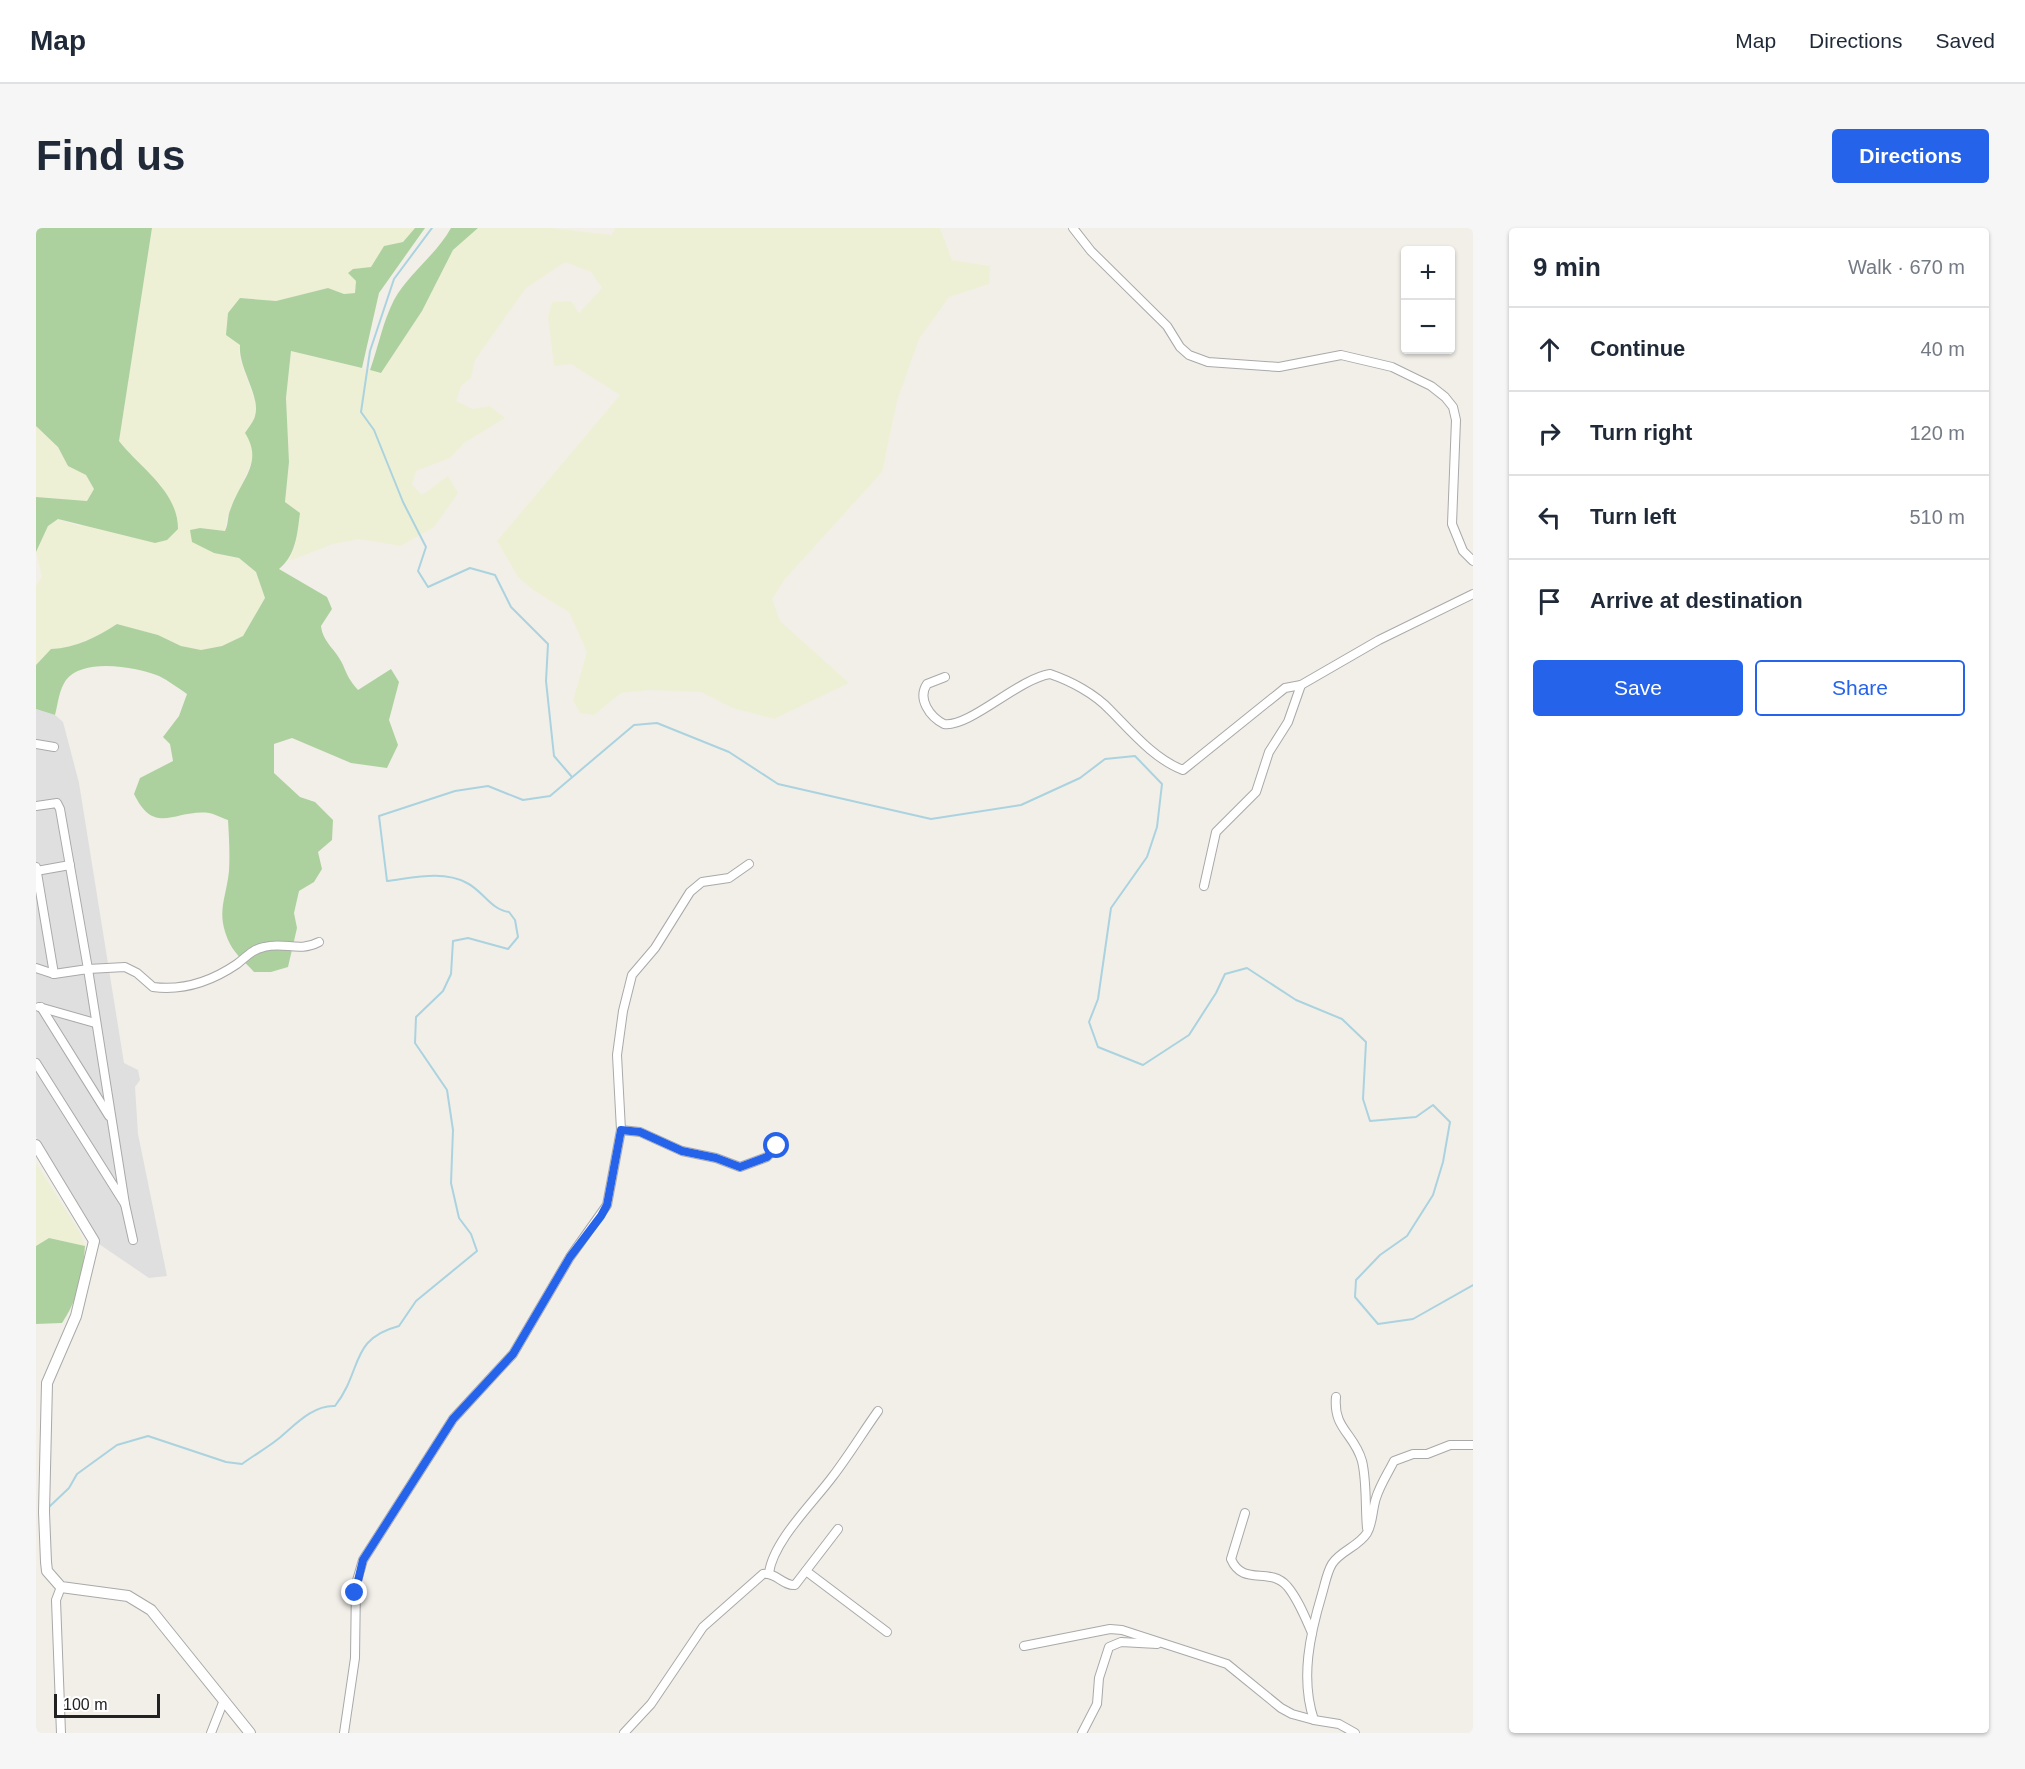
<!DOCTYPE html>
<meta charset="utf-8">
<style>
:root{--surface:#fff;--page:#f6f6f7;--text:#1f2937;--muted:#747a83;--line:#e0e1e3;--accent:#2563eb}
body{margin:0;font-family:Arial,sans-serif;background:var(--page);color:var(--text)}
.controls{position:absolute;right:18px;top:18px;display:grid;overflow:hidden;border-radius:6px;box-shadow:0 2px 4px #0004}
.controls button{width:54px;height:54px;display:grid;place-items:center;padding:0;border:0;border-bottom:2px solid var(--line);background:var(--surface);color:var(--text);font:30px sans-serif}
.scale{position:absolute;left:18px;bottom:15px;width:106px;box-sizing:border-box;padding-left:6px;border:3px solid #222;border-top:0;font-size:16px;line-height:21px;white-space:nowrap;color:#222;-webkit-text-stroke:4px #fff;paint-order:stroke}
.stop{position:absolute;width:18px;height:18px;margin:-14px;border:4px solid #2563eb;border-radius:50%;background:#fff}
.stop.end{background:#2563eb;border-color:#fff;box-shadow:0 2px 6px #0008}
.list{margin:0;padding:0;list-style:none}
h2{display:flex;justify-content:space-between;align-items:center;height:78px;margin:0;padding:0 24px;font-size:26px}
h2 small{font-size:20px;font-weight:400;color:var(--muted)}
.list li{display:grid;grid-template-columns:39px 1fr auto;gap:18px;align-items:center;box-sizing:border-box;height:84px;padding:0 24px;border-top:2px solid var(--line)}
.list b{display:block;font-size:22px;white-space:nowrap}
.list em{font-size:20px;font-style:normal;color:var(--muted)}
.actions{display:flex;gap:12px;padding:18px 24px}
.actions a{flex:1;padding:14px 0;border:2px solid var(--accent);border-radius:6px;text-align:center;font-size:21px;color:var(--accent)}
.actions .main{background:var(--accent);color:#fff}
.icon{flex:none;width:33px;height:33px;fill:none;stroke:currentColor;stroke-width:2;stroke-linecap:round;stroke-linejoin:round}
.map{position:relative;flex:none;width:1437px;height:1505px;overflow:hidden;border-radius:6px}
header{display:flex;align-items:center;gap:36px;box-sizing:border-box;height:84px;padding:0 30px;background:var(--surface);border-bottom:2px solid var(--line)}
header strong{font-size:28px}
nav{display:flex;gap:33px;margin-inline-start:auto;font-size:21px}
.intro{display:flex;align-items:center;justify-content:space-between;box-sizing:border-box;height:144px;padding:0 36px}
h1{margin:0;font-size:42px}
.button{padding:15px 27px;border-radius:6px;background:var(--accent);color:#fff;font-size:21px;font-weight:700}
main{display:flex;gap:36px;padding:0 36px}
aside{flex:1;background:var(--surface);border-radius:6px;box-shadow:0 2px 4px #0004}
.map>svg:first-child{display:block}
.residential{fill:#e0dfdf}
.farmland{fill:#eef0d5}
.forest{fill:#add19e}
.lines{fill:none;stroke-linecap:round;stroke-linejoin:round}
.stream{stroke:#aad3df;stroke-width:2}
.minor-casing{stroke:#a9a9a9;stroke-width:10}
.tertiary-casing{stroke:#a9a9a9;stroke-width:12}
.minor{stroke:#fff;stroke-width:8}
.tertiary{stroke:#fff;stroke-width:10}
.route{stroke:#2563eb;stroke-width:8}
</style>
<header>
<strong>Map</strong>
<nav><a>Map</a><a>Directions</a><a>Saved</a></nav>
</header>
<div class="intro"><h1>Find us</h1><a class="button">Directions</a></div>
<main>
<div class="map">
<svg width="1437" height="1505" viewBox="0 0 1437 1505">
<rect width="100%" height="100%" fill="#f2efe9"/>
<!-- residential -->
<path class="residential" d="M0,481l19,6 8,7 16,61 45,280 14,7 2,10 -5,7 3,47 29,142 -18,2 -50,-34 -63,-107z"/>
<!-- farmland -->
<g class="farmland">
<path d="M116,0h263l-12,14 -19,4 -13,21 -18,2 -5,4 8,8 -1,12 -11,1 -16,-6 -52,13 -36,-3 -1,57 16,47 1,14 -11,17 8,12v14l-26,59 -2,13 -25,-3 14,25 25,5 17,14 9,26 -22,38 -21,10 -21,4 -20,-4 -23,-11 -41,-11 -14,9 -35,15 -17,1 -15,16v-79l6,-10 -6,-24 12,-26 10,-7 22,7 82,-40 -21,-19 -22,-26z"/>
<path d="M442,0h73l60,7 5,-7h324l12,32 38,6 -1,18 -40,13 -30,42 -22,62 -15,71 -97,107 -13,20 8,22 69,62 -75,36 -41,-11 -32,-16 -52,-2 -28,3 -27,22 -14,-2 -7,-13 14,-48 -18,-40 -36,-22 -15,-13 -21,-36 123,-146 -49,-31 -17,2 -6,-49 4,-15 19,-1 8,12 23,-25 -11,-16 -26,-10 -39,26 -51,72 -4,18 -10,8 -5,15 17,8 17,-3 15,12 -41,25 -14,15 -34,13 -4,13 10,11 26,-19 10,17 -24,34 -33,19 -42,-7 -26,5 -44,17 7,-18 -11,-41 4,-40 -3,-64 5,-47 90,22 41,-62 31,-61z"/>
<path d="M0,198l11,7 11,14 10,19 18,9 8,14 -7,12 -51,-4z"/>
<path d="M0,935l43,68 6,15 -36,-8 -13,8z"/>
</g>
<!-- forest -->
<g class="forest">
<path d="M0,0h116l-33,213c22,28 59,50 59,88l-11,11 -12,3 -97,-24 -10,7 -12,26v-55l51,4 7,-12 -8,-14 -18,-9 -10,-19 -22,-21z"/>
<path d="M379,0h10l-46,65 -17,75 -71,-17 -5,47 3,64 -4,40 15,11c-3,22 -4,42 -21,56l48,28 5,12 -11,17c2,17 15,23 22,39 4,10 7,16 15,25l33,-21 8,13 -10,38 9,25 -11,23 -36,-5 -59,-25 -18,6v29l26,24 15,5 18,18 -1,20 -14,12 4,17 -8,13 -15,9 -5,22 3,15 -9,39 -17,5h-17c-8,-9 -19,-18 -24,-28 -15,-31 -4,-44 -1,-73 1,-17 0,-34 -1,-51 -6,-2 -13,-6 -19,-7 -34,-4 -54,24 -75,-19l6,-16 33,-17 -3,-17 -7,-7 16,-21 8,-22c-9,-6 -18,-13 -28,-18 -21,-9 -76,-19 -93,4 -7,10 -8,23 -11,35l-19,-6v-44l15,-16c25,-1 46,-12 66,-25l41,11 23,11 20,4 21,-4 21,-10 22,-38 -9,-26 -17,-14 -25,-5 -22,-11 -2,-12 10,-2 25,3c4,-8 2,-15 6,-23 10,-29 33,-45 14,-75 3,-5 9,-12 10,-17 6,-20 -17,-48 -15,-71l-14,-10 2,-22 12,-15 36,3 52,-13 16,6 11,-1 1,-12 -8,-8 5,-4 18,-2 13,-21 19,-4z"/>
<path d="M415,0h27l-25,22 -31,61 -41,62 -11,-3c8,-22 13,-49 24,-70 15,-27 42,-45 57,-72z"/>
<path d="M13,1010l36,8c-2,29 -7,53 -23,77l-26,1v-78z"/>
</g>
<g class="lines">
<!-- stream -->
<g class="stream">
<path d="M396,0l-38,51 -24,72 -9,61 13,18 29,72 23,45 -8,24 10,16 42,-19 25,7 16,32 37,37 -2,37 8,75 18,21"/>
<path d="M13,1279l20,-19 8,-14 40,-29 31,-9 78,26 16,2c12,-9 25,-16 36,-25 16,-13 34,-34 57,-33 28,-36 14,-67 64,-80l17,-25 61,-50 -6,-17 -12,-16 -8,-35 2,-53 -6,-40 -32,-47 1,-26 27,-26 8,-17 2,-33 15,-3 40,11 10,-12 -3,-17 -6,-8c-18,-2 -26,-21 -42,-29 -24,-13 -54,-5 -80,-2l-8,-65 76,-25 33,-5 35,14 27,-4 84,-71 23,-2 72,29 49,32 153,35 90,-14 59,-27 25,-19 30,-3 27,28 -5,43 -10,30 -36,51 -13,91 -9,23 9,25 45,18 46,-30 27,-42 9,-19 22,-6 49,32 46,19 24,23 -3,57 7,22 46,-4 17,-12 17,17 -7,40 -10,33 -26,41 -27,19 -24,25 -1,17 23,27 35,-5 60,-34"/>
</g>
<!-- minor casing -->
<g class="minor-casing">
<g id="minor">
<path d="M1037,0l18,23 76,75 13,21 9,8 19,7 71,5 62,-12 51,12 39,19 14,11 8,10 3,13 -4,104 11,27 10,10"/>
<path d="M909,449l-18,7c-10,15 3,33 17,40 25,4 74,-45 106,-50 21,7 45,20 60,36 21,21 44,49 73,60l102,-82 16,-3 78,-45 94,-46"/>
<path d="M0,516l18,3"/>
<path d="M0,578l21,-3 3,6 28,160 37,-2 12,6 16,14c31,4 59,-6 84,-23 9,-7 16,-15 27,-17 21,-6 34,6 55,-5"/>
<path d="M0,639l18,107"/>
<path d="M0,643l34,-6"/>
<path d="M1168,658l12,-54 40,-40 13,-40 19,-30 13,-37"/>
<path d="M0,740l18,6 34,-5 37,235 -89,-141"/>
<path d="M3,779l56,16"/>
<path d="M5,779l68,109"/>
<path d="M585,902l19,2 42,19 34,7 24,9 27,-10 10,-11"/>
<path d="M89,976l8,36"/>
<path d="M1300,1169c-3,32 18,36 26,64 5,21 3,46 5,67"/>
<path d="M1209,1285l-14,46c12,28 38,7 56,27 11,13 18,31 25,47"/>
<path d="M770,1343l81,61"/>
<path d="M733,1345c4,-32 45,-71 64,-97 16,-21 30,-44 45,-65"/>
<path d="M988,1418l86,-17 12,1 105,34 54,44 11,6 22,6"/>
<path d="M25,1505l-5,-133 5,-13"/>
<path d="M175,1505l13,-33"/>
<path d="M308,1505l11,-75 1,-74 7,-24 90,-141 60,-65 57,-97 37,-52 14,-75 -4,-75 6,-44 9,-36 23,-27 35,-56 12,-10 27,-4 20,-14"/>
<path d="M588,1505l27,-29 52,-77 60,-53c13,-2 20,12 32,11l43,-56"/>
<path d="M1046,1505l15,-29 2,-26 10,-31 12,-5 36,2"/>
<path d="M1319,1505l-16,-9 -25,-4c-14,-41 -4,-86 8,-126 3,-10 5,-22 10,-30 8,-13 26,-17 35,-31 6,-10 5,-23 9,-35 4,-13 12,-25 18,-37l19,-7h14l23,-9h23"/>
</g>
</g>
<!-- tertiary casing -->
<g class="tertiary-casing">
<path id="tertiary" d="M0,917l58,96 -18,75 -29,67 -3,129 2,50 1,9 14,16 67,9 23,14 99,123"/>
</g>
<!-- minor -->
<use href="#minor" class="minor"/>
<!-- tertiary -->
<use href="#tertiary" class="tertiary"/>
</g>
<g class="lines">
<!-- route -->
<path class="route" d="M319,1365l8,-33 90,-141 60,-65 57,-97 31,-41 6,-11 14,-75 19,2 42,19 34,7 24,9 27,-10 10,-11"/>
</g>
</svg>
<div class="controls">
<button>+</button>
<button>−</button>
</div>
<div class="scale">100 m</div>
<div class="stop" style="left:741px;top:918px"></div>
<div class="stop end" style="left:319px;top:1365px"></div>
</div>
<aside>
<h2>9 min<small>Walk · 670 m</small></h2>
<ul class="list">
<li><svg class="icon" aria-label="ahead" viewBox="0 0 24 24"><path d="M12 20V5M6 11l6-6 6 6"/></svg><div><b>Continue</b></div><em>40 m</em></li>
<li><svg class="icon" aria-label="right" viewBox="0 0 24 24"><path d="M7 20v-9h11M14 6l5 5-5 5"/></svg><div><b>Turn right</b></div><em>120 m</em></li>
<li><svg class="icon" aria-label="left" viewBox="0 0 24 24"><path d="M17 20v-9H6M10 6l-5 5 5 5"/></svg><div><b>Turn left</b></div><em>510 m</em></li>
<li><svg class="icon" aria-label="arrive" viewBox="0 0 24 24"><path d="M6 21V4h12l-3 4 3 4H6"/></svg><div><b>Arrive at destination</b></div></li>
</ul>
<div class="actions"><a class="main">Save</a><a>Share</a></div>
</aside>
</main>
